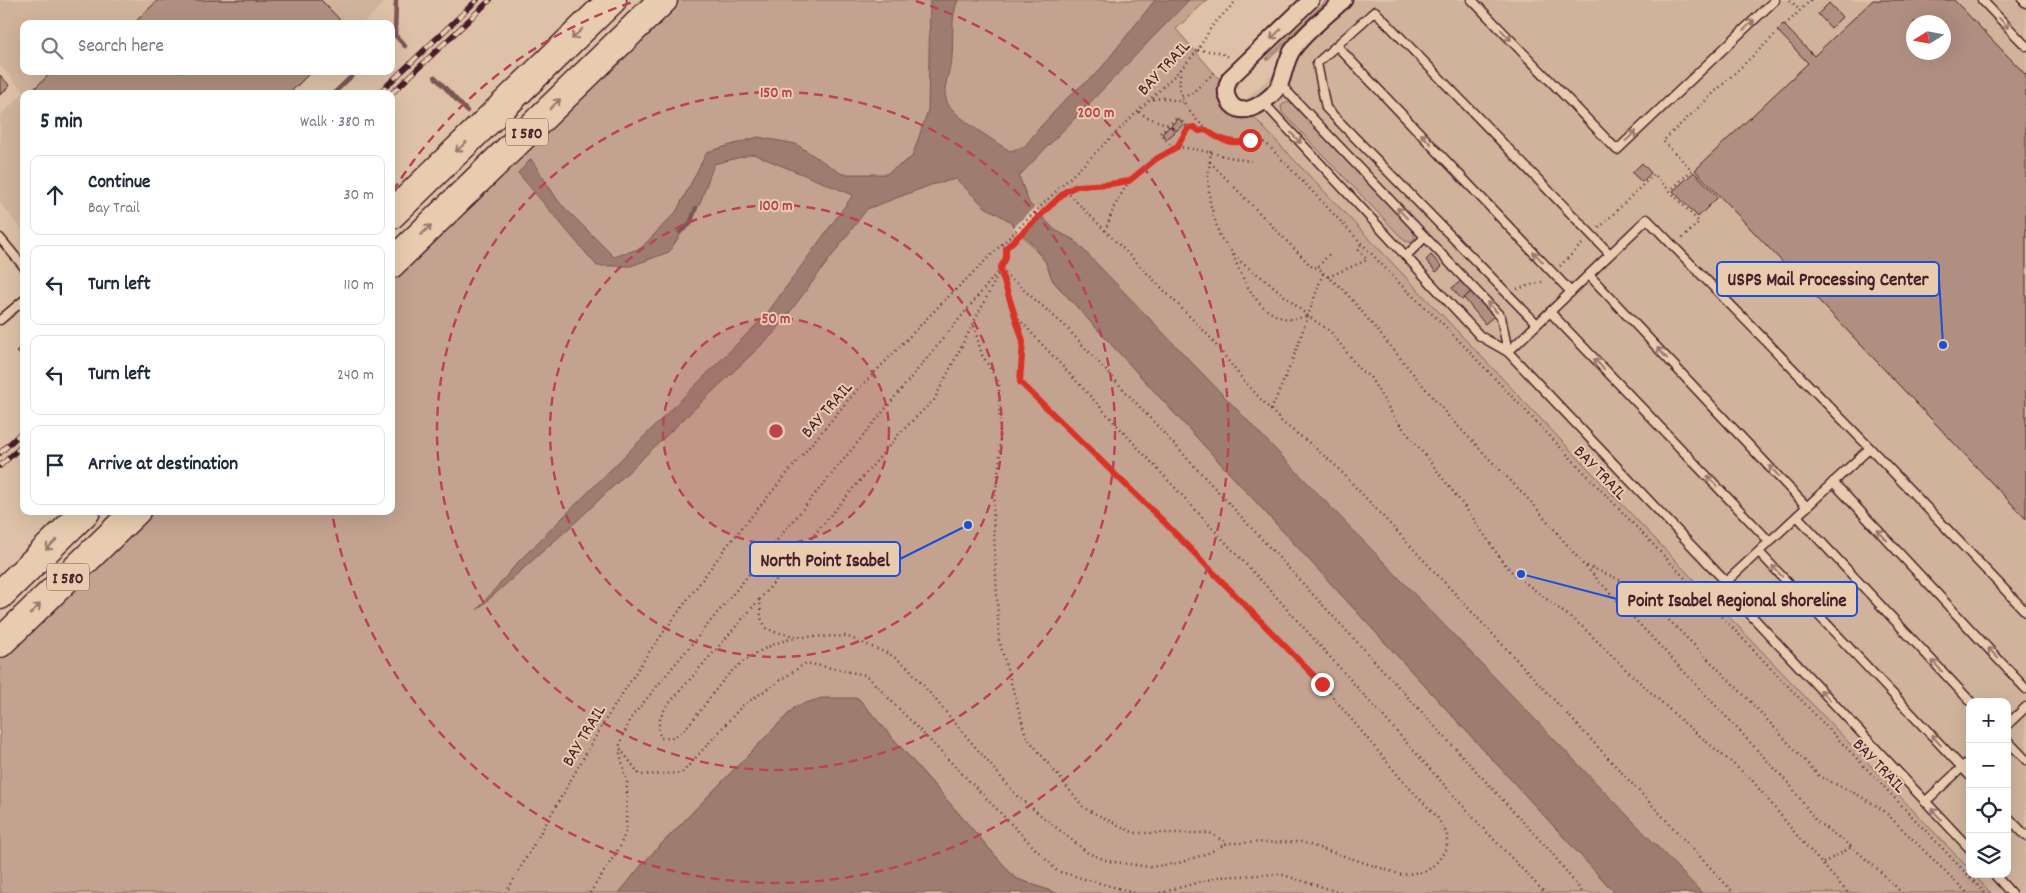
<!DOCTYPE html>
<meta charset="utf-8">
<style>
:root{--surface:#fff;--page:#f2f2f3;--text:#1f2937;--muted:#747a83;--line:#e0e1e3}
body{margin:0;font-family:Dekko,sans-serif;background:var(--page);color:var(--text)}
.controls{position:absolute;right:15px;bottom:15px;display:grid;overflow:hidden;border-radius:10px;box-shadow:0 5px 20px #0002}
.controls button{width:45px;height:45px;display:grid;place-items:center;padding:0;border:0;border-bottom:1px solid var(--line);background:var(--surface);color:var(--text);font:25px sans-serif}
.compass{position:absolute;left:1906px;top:15px;width:45px;height:45px;border-radius:50%;background:var(--surface);box-shadow:0 5px 20px #0002;rotate:259deg}
.stop{position:absolute;width:15px;height:15px;margin:-11px;border:4px solid #d93025;border-radius:50%;background:#fff}
.stop.end{background:#d93025;border-color:#fff;box-shadow:0 1px 5px #0008}
.list{margin:0;padding:0;list-style:none}
h2{display:flex;justify-content:space-between;align-items:center;height:65px;margin:0;padding:0 20px;font-size:21px}
h2 small{font-size:16px;font-weight:400;color:var(--muted)}
.list li{display:grid;grid-template-columns:32px 1fr auto;gap:15px;align-items:center;box-sizing:border-box;height:80px;margin:0 10px 10px;padding:0 10px;border:1px solid var(--line);border-radius:10px}
.list b{display:block;font-size:19px;white-space:nowrap}
.list p{margin:0;font-size:16px;white-space:nowrap;color:var(--muted)}
.list em{font-size:16px;font-style:normal;color:var(--muted)}
.icon{flex:none;width:28px;height:28px;fill:none;stroke:currentColor;stroke-width:2;stroke-linecap:round;stroke-linejoin:round}
.map{position:relative;flex:none;width:2026px;height:893px;overflow:hidden}
.search{position:absolute;background:var(--surface);box-shadow:0 5px 20px #0002;left:20px;top:20px;width:375px;height:55px;display:flex;align-items:center;gap:12px;box-sizing:border-box;padding:0 18px;border-radius:10px;color:var(--muted);font-size:19px}
.panel{position:absolute;background:var(--surface);box-shadow:0 5px 20px #0002;left:20px;top:90px;width:375px;height:425px;border-radius:10px}
.map>svg:first-child{display:block}
.built{fill:#d0b39b;fill-rule:evenodd}
.green{fill:#c3a390;stroke:#86615e}
.water{fill:#9e7b70;stroke:#7c5654}
.pier{fill:#dec2a7}
.lines{fill:none;stroke-linecap:round;stroke-linejoin:round}
.stream{stroke:#7c5654;stroke-width:4.5}
.building{fill:#b08f80;stroke:#4a1f2b;fill-rule:evenodd}
.service-casing{stroke:#4a1f2b;stroke-width:11}
.minor-casing{stroke:#4a1f2b;stroke-width:19}
.motorway-casing{stroke:#4a1f2b;stroke-width:31}
.path{stroke:#4a1f2b;stroke-width:2.5;stroke-dasharray:1 4;stroke-linecap:butt}
.service{stroke:#e8ccaf;stroke-width:8}
.minor{stroke:#e8ccaf;stroke-width:15}
.motorway{stroke:#e8ccaf;stroke-width:28}
.rail-casing{stroke:#4a1f2b;stroke-width:5.5}
.rail{stroke:#e8ccaf;stroke-width:4;stroke-dasharray:11;stroke-linecap:butt}
.oneway{stroke:#99766d}
.route{stroke:#d93025;stroke-width:6}
.ring{fill:none;stroke:#bd4354;stroke-width:2.5;stroke-dasharray:9 6}
.labels{text-anchor:middle;stroke-width:4;stroke-linejoin:round;paint-order:stroke}
.shield{fill:#e8ccaf;stroke:#795353;stroke-width:1}
.shield-label{font-size:16px;font-weight:bold;fill:#4a1f2b}
.street-label{font-size:18px;fill:#4a1f2b;stroke:#e8ccaf}
.centre{fill:#bd4354;stroke:#e8ccaf;stroke-width:2.5}
.ring-label{font-size:15px;text-anchor:middle;font-weight:bold;fill:#bd4354;stroke:#e8ccaf;stroke-width:4;stroke-linejoin:round;paint-order:stroke}
.leader{fill:none;stroke:#1d4ed8;stroke-width:2}
.callout-dot{fill:#1d4ed8;stroke:#e8ccaf;stroke-width:2}
.callout{fill:#e8ccaf;stroke:#1d4ed8;stroke-width:2}
.callout-label{font-size:19px;text-anchor:middle;font-weight:bold;fill:#4a1f2b}
</style>
<div class="map">
<svg width="2026" height="893" viewBox="0 0 2026 893">
<rect width="100%" height="100%" fill="#dec2a7"/>
<filter id="ink" filterUnits="userSpaceOnUse"><feTurbulence type="fractalNoise" baseFrequency=".02" numOctaves="2"/><feDisplacementMap in="SourceGraphic" scale="10" xChannelSelector="R" yChannelSelector="G"/><feConvolveMatrix kernelMatrix="1 2 1 2 8 2 1 2 1" color-interpolation-filters="sRGB"/></filter>
<g filter="url(#ink)">
<!-- built -->
<g class="built">
<path d="M0,0h387l-25,24h-338v47h287l-24,23h-263v138l-24,-29v-87l24,-24 -24,-26z"/>
<path d="M1352,0h674v893h-35l-18,-19h34v-172h-37v168l-729,-766zM1914,22h30v30h-30z"/>
</g>
<!-- green -->
<g class="green">
<path d="M669,0h538l-31,29 65,75 729,766v4h3l18,19h-338l-651,-696 -2,18 8,5 37,41 8,20 562,612h-559l-41,-15 -157,-180 -62,8 -151,155 -26,32h-619v-250l136,-132h255v-247z"/>
<path d="M1327,0h4l-64,61 -1,-2z"/>
<path d="M1286,102l6,1 121,128 2,7 -5,4 -5,-1 -123,-129 -1,-6z"/>
</g>
<!-- water -->
<g class="water">
<path d="M930,0h28c-8,19 -4,37 -6,57 -1,13 -11,31 -5,45 6,14 49,40 63,49l15,-5 16,-20 30,-32 27,-22 57,-72h34l-170,176 10,27 26,27 19,10 628,653h-87l-562,-612 -8,-20 -14,-18 -23,-23 -23,-13 -29,-28 -25,6 -64,24 -92,123 -196,187 -102,91 41,-48 247,-246 88,-121 -100,-41 -39,10 -15,42 -30,46 -38,14h-34l-79,-93 13,-14 28,43 55,55 27,-9 35,-36 31,-60 51,-15 38,7 46,30h44l26,-17 16,-47z"/>
<path d="M822,698h36l157,180 41,15h-437l26,-32 151,-155z"/>
</g>
<!-- pier -->
<path class="pier" d="M1036,206l6,8 -22,21 -7,-7z"/>
<g class="lines">
<!-- stream -->
<g class="stream">
<path d="M395,35l1,-35"/>
<path d="M395,35l10,11"/>
<path d="M435,77l32,34"/>
<path d="M333,94l24,-23"/>
<path d="M680,232l10,-8 6,-16"/>
</g>
</g>
<!-- building -->
<g class="building">
<path d="M158,0h163l23,24h-211z"/>
<path d="M1873,0h81l72,75v444l-331,-349 113,-107 -31,-33 6,-6 31,32zM1914,22h30v30h-30z"/>
<path d="M1829,3l13,14 -11,11 -13,-14z"/>
<path d="M53,71h259l-23,23h-248l-6,-6z"/>
<path d="M0,75l10,11 -10,9z"/>
<path d="M1178,118l6,6 -8,7 -5,-5z"/>
<path d="M1170,126l5,6 -8,7 -5,-5z"/>
<path d="M1642,163l9,10 -9,9 -10,-9z"/>
<path d="M1694,172l24,25 -20,20 -25,-26z"/>
<path d="M1431,255l11,12 -6,5 -10,-12z"/>
<path d="M1461,281l10,11 -9,8 -10,-12z"/>
<path d="M1471,292l23,24 -9,8 -21,-26z"/>
<path d="M24,343v16l-8,-8z"/>
</g>
<g class="lines">
<!-- service casing -->
<g class="service-casing">
<g id="service">
<path d="M1472,0l145,150 158,-150"/>
<path d="M1982,0l44,46"/>
<path d="M2023,0l3,3"/>
<path d="M1337,46l234,246"/>
<path d="M1280,84l221,233 7,35"/>
<path d="M1263,102l217,234 28,16 218,230 7,14 237,253"/>
<path d="M0,238l24,29"/>
<path d="M1406,256l19,-19"/>
<path d="M1589,275l218,232"/>
<path d="M1550,312l220,230"/>
<path d="M0,320l24,-20"/>
<path d="M1537,324l-211,-216 -9,-45 58,-52 235,243"/>
<path d="M1508,352l139,-133 223,229 156,164"/>
<path d="M1833,482l193,207"/>
<path d="M1797,516l174,186"/>
<path d="M1759,552l211,224"/>
<path d="M1726,582l144,-134"/>
<path d="M2007,725l19,-18"/>
<path d="M2007,740l19,20"/>
<path d="M1925,802l45,-42"/>
<path d="M2007,816l19,20"/>
<path d="M1994,874l17,19"/>
</g>
</g>
<!-- minor casing -->
<g class="minor-casing">
<path id="minor" d="M1311,0l-81,78c-3,6 -5,12 -3,18 10,30 45,4 53,-12 5,-12 6,-26 14,-36 14,-18 33,-33 50,-48"/>
</g>
<!-- motorway casing -->
<g class="motorway-casing">
<g id="motorway">
<path d="M391,215l221,-215"/>
<path d="M391,264l272,-264"/>
<path d="M0,595l86,-84"/>
<path d="M0,643l136,-132"/>
</g>
</g>
<!-- path -->
<g class="path">
<path d="M1790,0l10,11"/>
<path d="M1785,25l26,-25"/>
<path d="M1198,50l21,2 12,6"/>
<path d="M1181,69c-2,10 -2,22 2,31 6,16 32,40 49,42 14,2 24,-7 37,4l133,140 40,37 543,570"/>
<path d="M1182,96l8,-1 26,-24"/>
<path d="M1153,99l10,-1 20,4"/>
<path d="M1139,112l10,6 20,7"/>
<path d="M1177,147c26,2 49,11 74,14"/>
<path d="M1173,148l-13,-15 18,-16 10,11"/>
<path d="M1211,151l-3,26 2,26 10,34 12,15 11,12 24,17 41,35 23,16 29,38 10,7 24,40 41,51 38,50 29,43 12,13 70,54 36,36 63,58 68,57 48,59 49,55"/>
<path d="M1210,162l103,106 5,-1"/>
<path d="M1673,188l19,-18 -29,-29 115,-109"/>
<path d="M1066,191l143,145 35,45 39,42 25,19 27,23 399,428"/>
<path d="M1599,228l55,-54 45,48 -17,17"/>
<path d="M1105,231l9,-24 15,-26"/>
<path d="M1233,255c10,25 24,59 55,64 6,1 14,-2 20,-3"/>
<path d="M1560,266l24,-24"/>
<path d="M1001,269l22,72 -3,41 143,139 159,163 80,96 35,37 10,17v14l-9,13 -11,10 -25,4 -101,-33 -73,1 -20,10 -29,10 -29,4 -42,-6 -20,-8 -71,-57 -111,-131 -17,-11 -43,-18 -45,1 -26,-5 -9,-4 -5,-10 -1,-19 140,-166 34,-33 67,-131 5,-11v-10l60,-57 11,-5 33,-2 19,-3 27,-22 21,-12 11,-19 7,-1 4,4 7,-1"/>
<path d="M1001,270l63,55 487,527 32,41"/>
<path d="M997,273l-367,446 -11,28 21,28 42,-2 60,-67 64,-43 60,12 191,196 78,22"/>
<path d="M1323,273l20,16 106,128 84,87 50,60 49,21 45,43 70,70 72,78 41,20 23,14 84,83"/>
<path d="M1328,277l39,-17 -8,-10 2,-7"/>
<path d="M1517,289l28,-8"/>
<path d="M1015,315l264,285 202,226 64,67"/>
<path d="M974,326l8,29 17,28 1,76 -7,52 6,129 27,96 58,72 50,25h76l17,10"/>
<path d="M1271,410l20,-46 32,-91 -5,-6 13,-15"/>
<path d="M1586,567l204,218 26,36 36,26 30,26 20,20"/>
<path d="M759,600l-93,107c-6,10 -10,20 -5,31 3,0 8,0 12,-1 18,-7 43,-52 59,-66 17,-15 42,-30 64,-33"/>
<path d="M1823,863l29,-16"/>
<path d="M506,893l97,-169 44,-69 79,-108 123,-148 89,-92 243,-238 17,-19 14,-24 25,-26"/>
<path d="M590,893l30,-46 6,-17 1,-48 -8,-33"/>
<path d="M1160,893l58,-16 62,-3 62,19"/>
</g>
<!-- service -->
<use href="#service" class="service"/>
<!-- minor -->
<use href="#minor" class="minor"/>
<!-- motorway -->
<use href="#motorway" class="motorway"/>
<!-- rail casing -->
<g class="rail-casing">
<g id="rail">
<path d="M378,94l99,-94"/>
<path d="M391,94l99,-94"/>
<path d="M0,453l24,-23"/>
<path d="M0,466l24,-22"/>
</g>
</g>
<!-- rail -->
<use href="#rail" class="rail"/>
</g>
<!-- one-way arrows -->
<defs><path id="oneway-shaft" d="M-6 0H5M1.5-3L5.5 0L1.5 3" fill="none" stroke-width="1.6" stroke-linecap="round" stroke-linejoin="round" transform="scale(1.25)"/></defs>
<g class="oneway">
<use href="#oneway-shaft" transform="translate(2004 23) rotate(46)"/>
<use href="#oneway-shaft" transform="translate(1749 25) rotate(-43)"/>
<use href="#oneway-shaft" transform="translate(577 34) rotate(136)"/>
<use href="#oneway-shaft" transform="translate(1276 34) rotate(136)"/>
<use href="#oneway-shaft" transform="translate(1506 35) rotate(46)"/>
<use href="#oneway-shaft" transform="translate(555 104) rotate(-44)"/>
<use href="#oneway-shaft" transform="translate(1631 136) rotate(-43)"/>
<use href="#oneway-shaft" transform="translate(1296 138) rotate(47)"/>
<use href="#oneway-shaft" transform="translate(1426 139) rotate(-134)"/>
<use href="#oneway-shaft" transform="translate(461 147) rotate(136)"/>
<use href="#oneway-shaft" transform="translate(1402 213) rotate(-134)"/>
<use href="#oneway-shaft" transform="translate(426 230) rotate(-44)"/>
<use href="#oneway-shaft" transform="translate(1538 257) rotate(-134)"/>
<use href="#oneway-shaft" transform="translate(1492 307) rotate(-133)"/>
<use href="#oneway-shaft" transform="translate(1662 353) rotate(-133)"/>
<use href="#oneway-shaft" transform="translate(1599 364) rotate(-134)"/>
<use href="#oneway-shaft" transform="translate(1774 471) rotate(-133)"/>
<use href="#oneway-shaft" transform="translate(1712 481) rotate(-134)"/>
<use href="#oneway-shaft" transform="translate(1882 535) rotate(-133)"/>
<use href="#oneway-shaft" transform="translate(51 545) rotate(136)"/>
<use href="#oneway-shaft" transform="translate(1777 571) rotate(-133)"/>
<use href="#oneway-shaft" transform="translate(35 609) rotate(-44)"/>
<use href="#oneway-shaft" transform="translate(1993 653) rotate(-133)"/>
<use href="#oneway-shaft" transform="translate(1937 666) rotate(-133)"/>
<use href="#oneway-shaft" transform="translate(1825 695) rotate(-133)"/>
<use href="#oneway-shaft" transform="translate(1936 740) rotate(-133)"/>
<use href="#oneway-shaft" transform="translate(1936 814) rotate(-134)"/>
</g>
</g>
<g class="lines" filter="url(#ink)">
<!-- route -->
<path class="route" d="M1250,140c-17,6 -31,0 -44,-10l-7,1 -5,-4 -6,1 -11,19 -21,12 -27,22 -19,3 -33,2 -11,5 -60,57v10l-6,11 23,72 -3,41 143,139 159,163"/>
</g>
<!-- distance rings -->
<circle cx="776" cy="431" r="113" fill="#bd4354" fill-opacity=".12"/>
<g class="ring">
<circle cx="776" cy="431" r="113"/>
<circle cx="776" cy="431" r="226"/>
<circle cx="776" cy="431" r="339"/>
<path d="M393 191A452 452 0 0 1 636 1M916 1A452 452 0 1 1 332 513"/>
</g>
<g class="labels">
<!-- shield labels -->
<g class="shield">
<rect x="506" y="118.5" width="42" height="27" rx="4"/>
<rect x="47" y="563.5" width="42" height="27" rx="4"/>
</g>
<g class="shield-label">
<text x="527" y="138">I 580</text>
<text x="68" y="583">I 580</text>
</g>
<!-- street labels -->
<g class="street-label">
<text transform="translate(1163 67) rotate(-47)" y="6">BAY TRAIL</text>
<text transform="translate(826 409) rotate(-49)" y="6">BAY TRAIL</text>
<text transform="translate(1601 472) rotate(46)" y="6">BAY TRAIL</text>
<text transform="translate(583 735) rotate(-59)" y="6">BAY TRAIL</text>
<text transform="translate(1880 765) rotate(46)" y="6">BAY TRAIL</text>
</g>
</g>
<circle cx="776" cy="431" r="8" class="centre"/>
<g class="ring-label">
<text x="776" y="97">150 m</text>
<text x="1096" y="117">200 m</text>
<text x="776" y="210">100 m</text>
<text x="776" y="323">50 m</text>
</g>
<!-- callouts -->
<path class="leader" d="M1943 345L1939 279M968 525L900 559M1521 574L1617 599"/>
<g class="callout-dot">
<circle cx="1943" cy="345" r="5"/>
<circle cx="968" cy="525" r="5"/>
<circle cx="1521" cy="574" r="5"/>
</g>
<g class="callout">
<rect x="1717" y="262" width="222" height="34" rx="5"/>
<rect x="750" y="542" width="150" height="34" rx="5"/>
<rect x="1617" y="582" width="240" height="34" rx="5"/>
</g>
<g class="callout-label">
<text x="1828" y="285">USPS Mail Processing Center</text>
<text x="825" y="566">North Point Isabel</text>
<text x="1737" y="606">Point Isabel Regional Shoreline</text>
</g>
</svg>
<div class="controls">
<button>+</button>
<button>−</button>
<button><svg class="icon" aria-label="locate" viewBox="0 0 24 24"><circle cx="12" cy="12" r="6"/><path d="M12 2v4M12 18v4M2 12h4M18 12h4"/></svg></button>
<button><svg class="icon" aria-label="layers" viewBox="0 0 24 24"><path d="M12 4l9 5-9 5-9-5zM3 14l9 5 9-5"/></svg></button>
</div>
<svg class="compass" viewBox="-18 -18 36 36"><path d="M0-13l5 13h-10z" fill="#e53935"/><path d="M0 13l5-13h-10z" fill="#747a83"/></svg>
<div class="stop" style="left:1250px;top:140px"></div>
<div class="stop end" style="left:1322px;top:684px"></div>
<div class="search"><svg class="icon" aria-label="search" viewBox="0 0 24 24"><circle cx="10" cy="10" r="6"/><path d="M15 15l6 6"/></svg>Search here</div>
<section class="panel">
<h2>5 min<small>Walk · 380 m</small></h2>
<ul class="list">
<li><svg class="icon" aria-label="ahead" viewBox="0 0 24 24"><path d="M12 20V5M6 11l6-6 6 6"/></svg><div><b>Continue</b><p>Bay Trail</p></div><em>30 m</em></li>
<li><svg class="icon" aria-label="left" viewBox="0 0 24 24"><path d="M17 20v-9H6M10 6l-5 5 5 5"/></svg><div><b>Turn left</b></div><em>110 m</em></li>
<li><svg class="icon" aria-label="left" viewBox="0 0 24 24"><path d="M17 20v-9H6M10 6l-5 5 5 5"/></svg><div><b>Turn left</b></div><em>240 m</em></li>
<li><svg class="icon" aria-label="arrive" viewBox="0 0 24 24"><path d="M6 21V4h12l-3 4 3 4H6"/></svg><div><b>Arrive at destination</b></div></li>
</ul>
</section>
</div>
